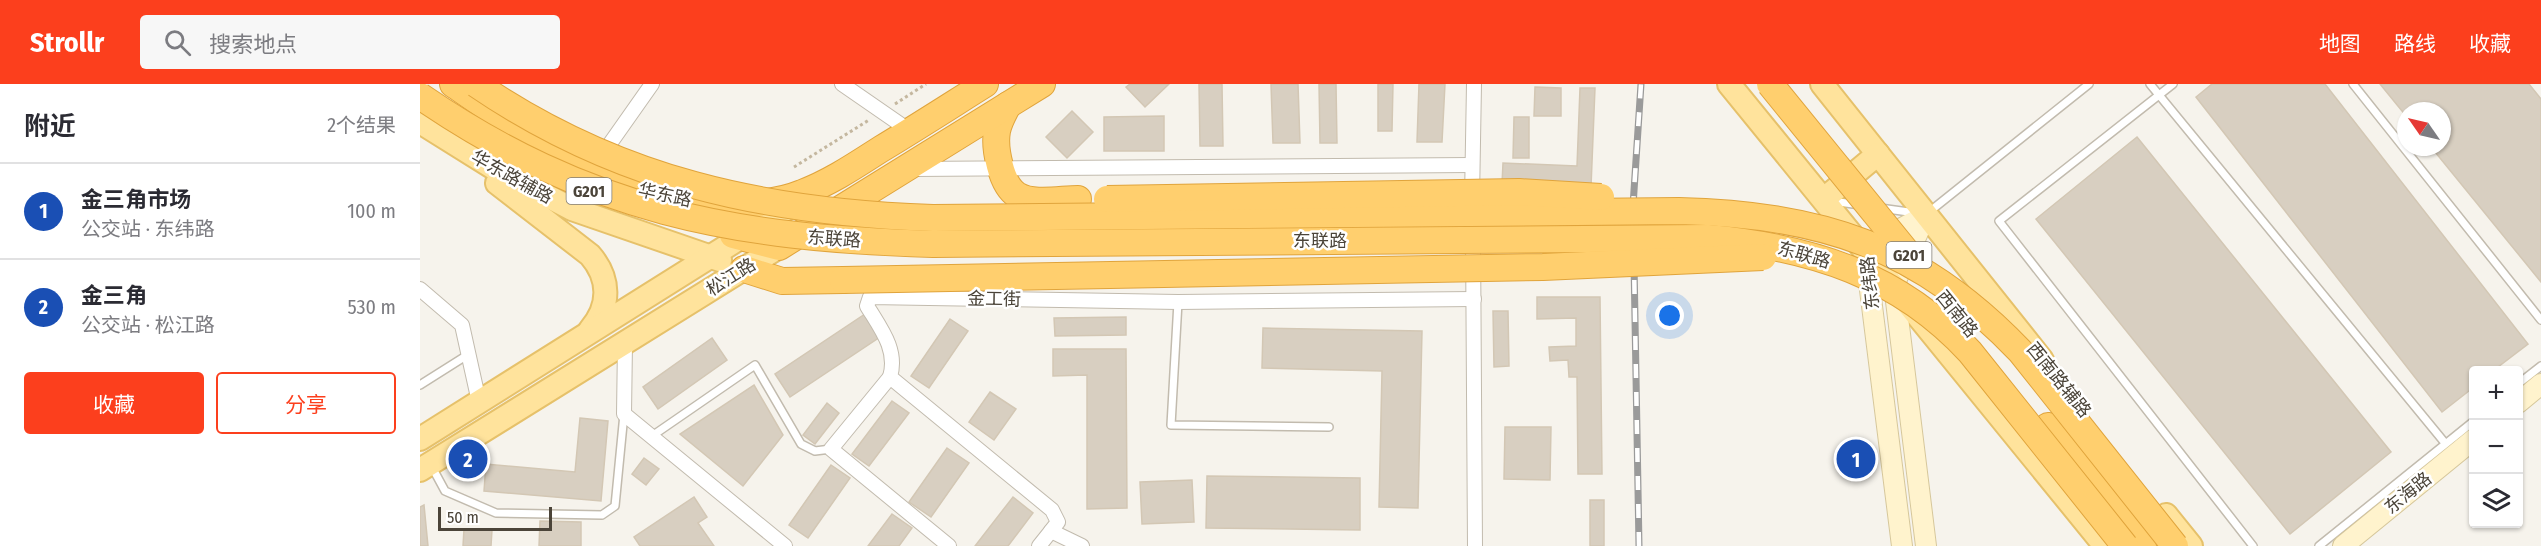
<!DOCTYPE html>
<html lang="zh">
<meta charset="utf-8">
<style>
:root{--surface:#fff;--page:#f7f7f7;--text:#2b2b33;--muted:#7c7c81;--line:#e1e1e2;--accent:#fc3f1d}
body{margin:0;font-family:"Fira Sans Condensed","Noto Sans SC",sans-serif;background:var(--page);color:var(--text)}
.controls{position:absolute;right:18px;bottom:18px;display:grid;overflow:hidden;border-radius:6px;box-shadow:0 2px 4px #0004}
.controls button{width:54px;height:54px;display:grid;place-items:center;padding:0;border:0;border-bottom:2px solid var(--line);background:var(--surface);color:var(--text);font:30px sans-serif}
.compass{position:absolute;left:1977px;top:18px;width:54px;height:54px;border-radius:50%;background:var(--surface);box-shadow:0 2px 4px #0004;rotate:304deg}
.scale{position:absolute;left:18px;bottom:15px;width:114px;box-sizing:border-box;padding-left:6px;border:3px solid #4b4439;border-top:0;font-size:16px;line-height:21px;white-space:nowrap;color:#4b4439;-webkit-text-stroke:4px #fff;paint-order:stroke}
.you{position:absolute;left:1250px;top:232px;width:21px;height:21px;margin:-15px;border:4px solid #fff;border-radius:50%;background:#1a73e8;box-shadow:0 0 0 9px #1a73e833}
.badge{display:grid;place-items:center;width:39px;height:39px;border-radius:50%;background:var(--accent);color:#fff;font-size:20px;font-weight:700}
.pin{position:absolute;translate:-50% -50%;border:3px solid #fff;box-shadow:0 2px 6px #0006}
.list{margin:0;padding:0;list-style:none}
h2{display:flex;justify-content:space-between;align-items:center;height:78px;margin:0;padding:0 24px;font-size:26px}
h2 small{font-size:20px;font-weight:400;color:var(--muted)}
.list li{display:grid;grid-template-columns:39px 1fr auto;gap:18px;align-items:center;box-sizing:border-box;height:96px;padding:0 24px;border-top:2px solid var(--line)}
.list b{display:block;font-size:22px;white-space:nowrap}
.list p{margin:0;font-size:20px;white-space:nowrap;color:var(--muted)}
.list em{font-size:20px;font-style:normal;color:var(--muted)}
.actions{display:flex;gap:12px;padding:18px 24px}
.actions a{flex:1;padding:14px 0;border:2px solid var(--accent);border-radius:6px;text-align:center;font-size:21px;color:var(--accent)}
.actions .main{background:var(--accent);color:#fff}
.icon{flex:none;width:33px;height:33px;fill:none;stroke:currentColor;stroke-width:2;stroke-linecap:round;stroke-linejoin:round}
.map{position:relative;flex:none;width:2121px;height:462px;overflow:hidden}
header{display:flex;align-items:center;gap:36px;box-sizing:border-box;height:84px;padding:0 30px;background:var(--accent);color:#fff}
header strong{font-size:28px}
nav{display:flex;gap:33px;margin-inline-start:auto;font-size:21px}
.search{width:420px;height:54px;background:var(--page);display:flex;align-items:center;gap:15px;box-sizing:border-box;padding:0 21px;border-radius:6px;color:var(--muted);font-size:22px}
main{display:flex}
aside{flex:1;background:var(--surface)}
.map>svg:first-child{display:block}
.building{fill:#d8cfc1;stroke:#d3c7b4;stroke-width:1.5}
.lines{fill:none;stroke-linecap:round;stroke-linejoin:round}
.lane-casing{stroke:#c2bbae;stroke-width:10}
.street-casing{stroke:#c2bbae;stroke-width:16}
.secondary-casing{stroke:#d6c79b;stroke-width:22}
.primary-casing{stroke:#e6c16a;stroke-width:26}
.highway-casing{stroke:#e0a43c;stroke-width:28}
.path{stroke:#c4b79f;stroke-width:3;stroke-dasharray:3 3;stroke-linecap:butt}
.lane{stroke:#fff;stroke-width:7}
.street{stroke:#fff;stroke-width:14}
.secondary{stroke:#fff3cd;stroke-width:20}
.primary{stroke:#ffe39c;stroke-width:22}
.highway{stroke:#ffcf6e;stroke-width:26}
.rail-casing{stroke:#9a9a9a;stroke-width:7}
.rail{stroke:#fff;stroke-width:4.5;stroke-dasharray:14;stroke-linecap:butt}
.highway-bridge-casing{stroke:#e0a43c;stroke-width:28;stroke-linecap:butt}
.highway-bridge{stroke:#ffcf6e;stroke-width:26}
.labels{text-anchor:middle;stroke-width:5;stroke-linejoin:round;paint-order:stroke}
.shield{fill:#fff;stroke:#817c74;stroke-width:1.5}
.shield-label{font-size:16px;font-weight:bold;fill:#4b4439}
.street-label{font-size:18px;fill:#4b4439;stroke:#fff}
</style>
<header>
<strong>Strollr</strong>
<div class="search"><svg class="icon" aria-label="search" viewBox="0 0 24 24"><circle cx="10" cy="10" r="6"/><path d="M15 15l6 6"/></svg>搜索地点</div>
<nav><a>地图</a><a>路线</a><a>收藏</a></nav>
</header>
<main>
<aside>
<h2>附近<small>2个结果</small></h2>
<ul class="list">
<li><span class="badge" style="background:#1a4fb4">1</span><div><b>金三角市场</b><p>公交站 · 东纬路</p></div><em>100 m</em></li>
<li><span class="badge" style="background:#1a4fb4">2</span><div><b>金三角</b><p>公交站 · 松江路</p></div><em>530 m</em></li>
</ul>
<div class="actions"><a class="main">收藏</a><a>分享</a></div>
</aside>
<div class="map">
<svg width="2121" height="462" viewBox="0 0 2121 462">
<rect width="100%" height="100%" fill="#f6f3ec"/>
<!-- building -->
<g class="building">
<path d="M710,0h39l-24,23 -19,-20z"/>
<path d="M779,0h23l1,62h-23z"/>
<path d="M851,0h27l2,59h-27z"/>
<path d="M899,0h17l1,59h-17z"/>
<path d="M958,0h15l-1,47h-14z"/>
<path d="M999,0h26l-3,58h-25z"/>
<path d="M1792,0h113l203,260 -34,26h-20v17l-32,25 -246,-315z"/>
<path d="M1960,0h149l12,15v183l-110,-135h11v-36h-36v5z"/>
<path d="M1115,3l26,1v28h-27z"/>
<path d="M1160,4h15l-4,99 -89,-3 1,-21 74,3z"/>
<path d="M652,27l21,21 -26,26 -21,-21z"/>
<path d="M744,32v35h-60v-34z"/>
<path d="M1094,33h15v41h-16z"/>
<path d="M1717,53l254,315 -101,82 -254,-315z"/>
<path d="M1117,213h63l2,177h-24l-1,-97h-8l-1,-17 -18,1 -1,-14 27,-1v-28l-39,1z"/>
<path d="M1073,227h15l1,55 -15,1z"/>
<path d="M445,230l15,23 -90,60 -15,-23z"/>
<path d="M706,233v18l-71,1 -1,-18z"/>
<path d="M530,235l18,12 -39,57 -18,-12z"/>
<path d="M843,244l159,3 -4,177 -39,-1 3,-136 -120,-3z"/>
<path d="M292,254l15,22 -69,49 -15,-22z"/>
<path d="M633,265h73l1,159 -40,1v-134l-34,1z"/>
<path d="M334,301l29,50 -40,51 -63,-52z"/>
<path d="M570,308l26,17 -22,31 -25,-18z"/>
<path d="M472,317l17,12 -40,53 -17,-12z"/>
<path d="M407,319l12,10 -24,31 -12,-9z"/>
<path d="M160,334l28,3 -7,80 -117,-10 2,-27 89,8z"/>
<path d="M1085,343h46l-1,53 -46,-1z"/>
<path d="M527,364l22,15 -38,54 -22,-15z"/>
<path d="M224,374l15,11 -13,16 -14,-11z"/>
<path d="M411,381l19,13 -42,60 -19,-13z"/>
<path d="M787,392l153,2v52l-154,-2z"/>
<path d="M772,396l2,42 -52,2 -2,-42z"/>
<path d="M274,413l13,20 -9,6 16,23h-74l-6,-9z"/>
<path d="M593,413l20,16 -25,33h-33z"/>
<rect x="1170" y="416" width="14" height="46"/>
<path d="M4,421l4,41h-8v-39z"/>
<path d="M472,430l20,14 -13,18h-31z"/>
<path d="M120,437l41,1v24h-42z"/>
<path d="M44,445l28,1 -1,16h-28z"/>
</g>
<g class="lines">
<!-- lane casing -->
<g class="lane-casing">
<g id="lane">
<path d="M1730,0l295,359"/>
<path d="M1753,0l-174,137 254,325"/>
<path d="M1933,0l188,236"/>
<path d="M1412,117l28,4"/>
<path d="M1460,124l36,5"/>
<path d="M1509,128l160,-128"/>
<path d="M758,218l-7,123 158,2"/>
<path d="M2098,300l23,-18"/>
<path d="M0,301l49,-31"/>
<path d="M232,352l103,-71 46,79 14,7 16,-2"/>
<path d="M12,383l13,24 51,22 106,2 13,-9 9,-92"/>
<path d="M1899,462l155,-125"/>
</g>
</g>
<!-- street casing -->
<g class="street-casing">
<g id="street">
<path d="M422,0l68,47"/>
<path d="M182,71l50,-71"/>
<path d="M493,85l558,-4"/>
<path d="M1052,115l2,-115"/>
<path d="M1053,152l2,310"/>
<path d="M0,205l42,36 17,77"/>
<path d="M205,259l-1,71 161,132"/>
<path d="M470,293l-59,72 118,97"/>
<path d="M619,462l12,-15"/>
<path d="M662,462l-31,-15 7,-9 -6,-12 -162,-133c8,-27 -9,-48 -23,-71l3,-9 308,5 296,-3"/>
</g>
</g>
<!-- secondary casing -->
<g class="secondary-casing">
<g id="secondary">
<path d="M1460,156l46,-25"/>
<path d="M1447,182l35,280"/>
<path d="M2098,319l23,-19"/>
<path d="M1506,462l-32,-261 32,-70"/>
<path d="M1923,462l131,-107"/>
</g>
</g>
<!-- primary casing -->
<g class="primary-casing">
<g id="primary">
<path d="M1309,0l376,462"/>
<path d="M1402,0l220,276"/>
<path d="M0,38l72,45 80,42 148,51"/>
<path d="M77,99l93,72c20,23 21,51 0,75"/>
<path d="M1404,115l54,-45"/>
<path d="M0,355l382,-240"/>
<path d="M0,386l359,-223"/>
<path d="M1746,431l25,31"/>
</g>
</g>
<!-- highway casing -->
<g class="highway-casing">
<g id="highway">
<path d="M33,0c83,57 160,113 264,119 29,2 58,1 85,-10 29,-11 54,-28 79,-44 35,-21 69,-43 104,-65"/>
<path d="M588,21c-4,8 -9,16 -11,26 -3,17 4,54 20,64 16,10 43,4 61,4"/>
<path d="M313,151l46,12 263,-163"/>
<path d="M324,185l38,12 61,-1"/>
<path d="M1628,342l95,120"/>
</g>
</g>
<!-- path -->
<g class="path">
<path d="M475,20l31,-20"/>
<path d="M374,83l75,-47"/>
</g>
<!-- lane -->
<use href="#lane" class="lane"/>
<!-- street -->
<use href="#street" class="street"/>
<!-- secondary -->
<use href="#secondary" class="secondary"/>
<!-- primary -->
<use href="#primary" class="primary"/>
<!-- highway -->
<use href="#highway" class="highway"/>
<!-- rail casing -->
<g class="rail-casing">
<path id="rail" d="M1219,462l-6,-340 8,-122"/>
</g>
<!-- rail -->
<use href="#rail" class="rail"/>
<!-- highway-bridge casing -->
<g class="highway-bridge-casing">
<g id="highway-bridge">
<path d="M56,0c142,97 288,128 457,134l746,-7c142,3 242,36 341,140l155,195"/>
<path d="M1350,0l144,177"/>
<path d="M0,12c168,115 312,142 513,148l775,-6c103,9 191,37 262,114l155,194"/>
<path d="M687,115l412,-7 82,5"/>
<path d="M423,196l700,-13 220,-10"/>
</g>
</g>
<!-- highway-bridge -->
<use href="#highway-bridge" class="highway-bridge"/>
</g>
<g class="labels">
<!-- shield labels -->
<g class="shield">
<rect x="146.5" y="94" width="45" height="26" rx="4.5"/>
<rect x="1466.5" y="158" width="45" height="26" rx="4.5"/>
</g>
<g class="shield-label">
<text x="169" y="113">G201</text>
<text x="1489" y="177">G201</text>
</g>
<!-- street labels -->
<g class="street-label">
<text transform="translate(92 93) rotate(29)" y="6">华东路辅路</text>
<text transform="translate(245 111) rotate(12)" y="6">华东路</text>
<text transform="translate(414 155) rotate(4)" y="6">东联路</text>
<text x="900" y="163">东联路</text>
<text transform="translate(1384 171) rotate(16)" y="6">东联路</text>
<text transform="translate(311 193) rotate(-32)" y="6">松江路</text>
<text transform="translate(1450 199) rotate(-96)" y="6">东纬路</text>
<text transform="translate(574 215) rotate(1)" y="6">金工街</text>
<text transform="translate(1537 230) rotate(51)" y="6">西南路</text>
<text transform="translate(1639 296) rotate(51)" y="6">西南路辅路</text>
<text transform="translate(1988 409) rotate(-39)" y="6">东海路</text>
</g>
</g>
</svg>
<div class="controls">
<button>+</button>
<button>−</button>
<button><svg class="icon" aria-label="layers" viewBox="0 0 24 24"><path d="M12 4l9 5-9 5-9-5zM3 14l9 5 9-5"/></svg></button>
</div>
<svg class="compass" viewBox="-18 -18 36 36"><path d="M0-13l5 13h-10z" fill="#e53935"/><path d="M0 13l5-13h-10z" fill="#7c7c81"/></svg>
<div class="scale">50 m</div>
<div class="you"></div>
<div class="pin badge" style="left:1436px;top:375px;background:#1a4fb4">1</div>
<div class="pin badge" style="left:48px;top:375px;background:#1a4fb4">2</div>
</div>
</main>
